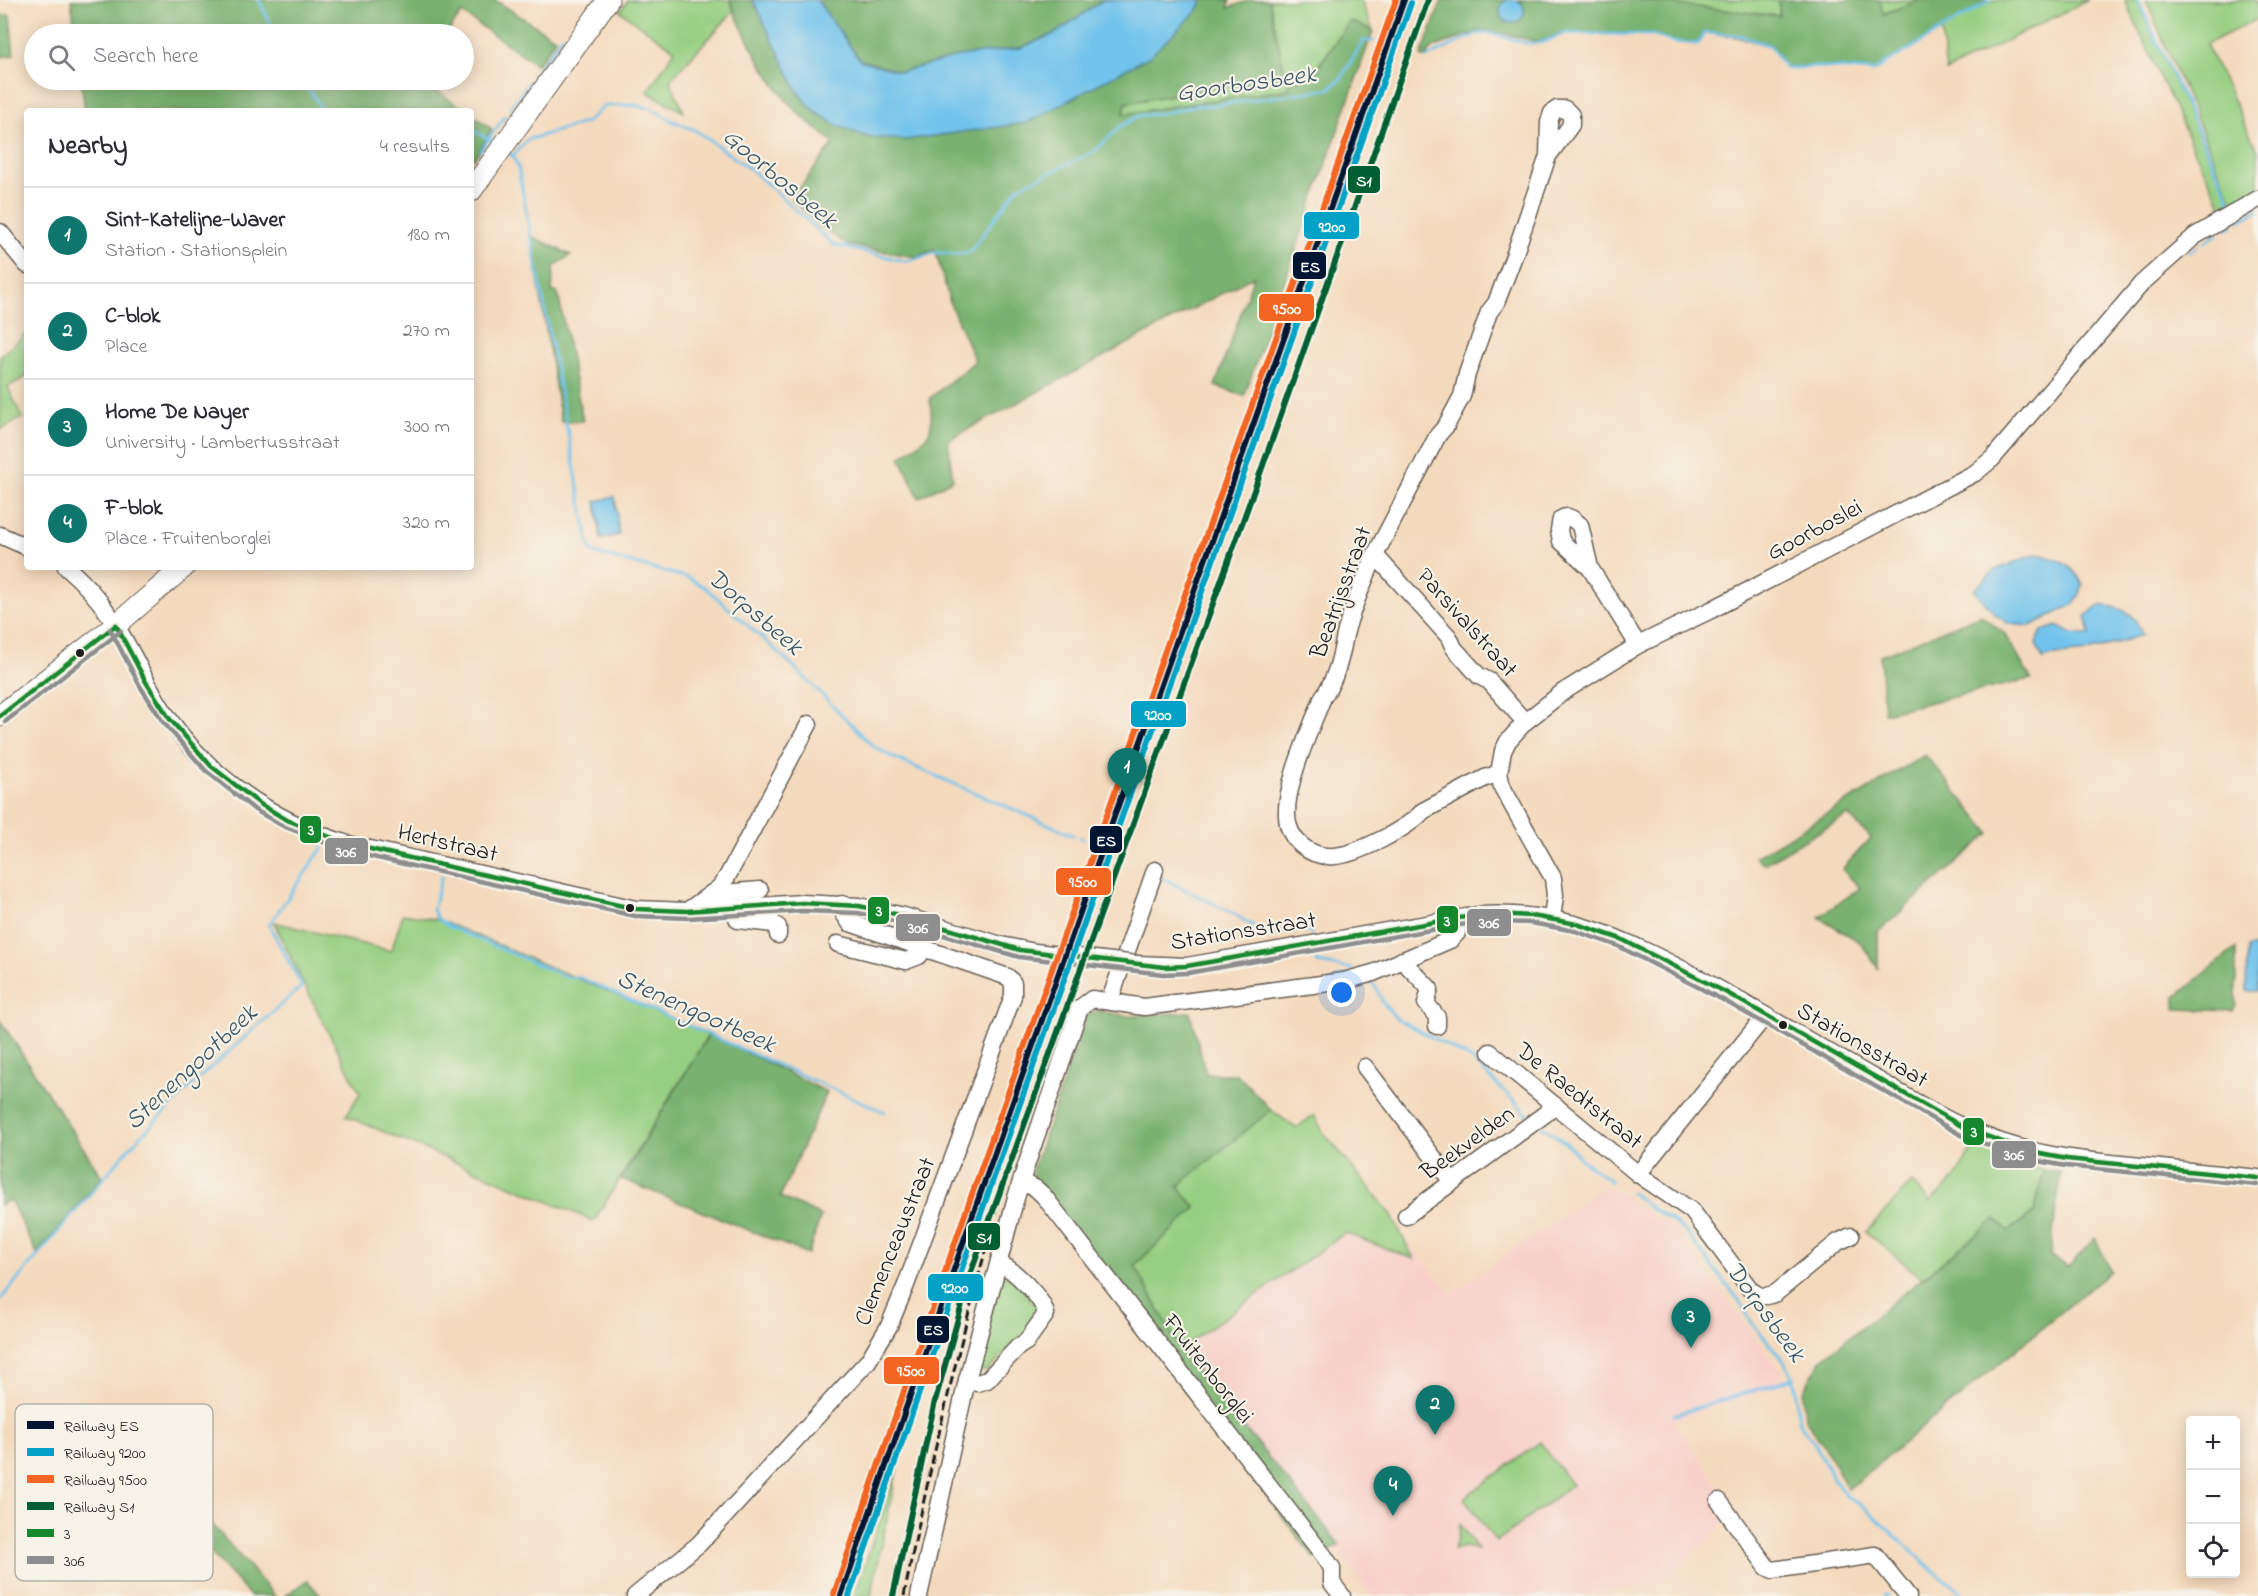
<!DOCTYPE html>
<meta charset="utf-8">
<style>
:root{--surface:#fff;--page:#f2f2f3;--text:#2b2b33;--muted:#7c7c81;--line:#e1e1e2;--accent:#0f766e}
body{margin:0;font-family:"Indie Flower",sans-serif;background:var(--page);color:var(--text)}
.controls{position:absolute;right:18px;bottom:18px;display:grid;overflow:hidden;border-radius:6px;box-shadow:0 3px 15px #0003}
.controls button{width:54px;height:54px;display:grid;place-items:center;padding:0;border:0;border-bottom:2px solid var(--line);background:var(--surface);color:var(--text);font:30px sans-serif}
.you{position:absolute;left:1342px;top:993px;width:21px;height:21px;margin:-15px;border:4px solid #fff;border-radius:50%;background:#1a73e8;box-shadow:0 0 0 9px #1a73e833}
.badge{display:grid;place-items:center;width:39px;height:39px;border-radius:50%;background:var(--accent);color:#fff;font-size:20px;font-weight:700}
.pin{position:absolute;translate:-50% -50px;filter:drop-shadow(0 2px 3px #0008)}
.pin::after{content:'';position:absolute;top:32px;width:21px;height:18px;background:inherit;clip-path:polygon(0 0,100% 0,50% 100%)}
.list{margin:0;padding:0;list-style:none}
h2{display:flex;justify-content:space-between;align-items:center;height:78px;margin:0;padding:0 24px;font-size:26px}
h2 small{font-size:20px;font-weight:400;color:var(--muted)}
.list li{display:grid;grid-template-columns:39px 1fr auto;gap:18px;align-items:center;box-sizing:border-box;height:96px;padding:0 24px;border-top:2px solid var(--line)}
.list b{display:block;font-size:22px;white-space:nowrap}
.list p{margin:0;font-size:20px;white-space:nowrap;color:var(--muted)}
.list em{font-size:20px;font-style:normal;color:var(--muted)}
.icon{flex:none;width:33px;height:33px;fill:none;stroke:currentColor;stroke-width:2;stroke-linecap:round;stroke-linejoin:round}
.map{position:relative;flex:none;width:2258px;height:1596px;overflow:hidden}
.search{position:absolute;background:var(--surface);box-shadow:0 3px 15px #0003;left:24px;top:24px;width:450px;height:66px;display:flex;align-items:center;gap:15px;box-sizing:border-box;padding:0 21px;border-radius:33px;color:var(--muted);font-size:22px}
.panel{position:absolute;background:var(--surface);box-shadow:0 3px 15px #0003;left:24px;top:108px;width:450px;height:462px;border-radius:6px}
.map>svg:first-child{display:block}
.built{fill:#f7d1c9}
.green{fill:#97cf82;stroke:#5a764f;stroke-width:1.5}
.forest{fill:#79b270;stroke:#4a6746;stroke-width:1.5}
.water{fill:#71c3ec;stroke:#467084;stroke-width:1.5}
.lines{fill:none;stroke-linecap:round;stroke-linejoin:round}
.stream{stroke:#71c3ec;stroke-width:3}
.minor-casing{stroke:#685e54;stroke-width:19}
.major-casing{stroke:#685e54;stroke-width:23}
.minor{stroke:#fff;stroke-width:16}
.major{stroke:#fff;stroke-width:21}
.rail{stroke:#1c1c1c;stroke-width:3;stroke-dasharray:9 4.5;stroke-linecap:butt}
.minor-bridge-casing{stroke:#685e54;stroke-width:19;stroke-linecap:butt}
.minor-bridge{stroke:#fff;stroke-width:16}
.bus-1-casing{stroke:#f7f3e8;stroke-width:9}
.bus-2-casing{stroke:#f7f3e8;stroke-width:9}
.bus-1{stroke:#15882e;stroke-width:4.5}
.bus-2{stroke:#8e8e8e;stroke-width:4.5}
.rail-1-casing{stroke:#f7f3e8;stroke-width:10}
.rail-2-casing{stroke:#f7f3e8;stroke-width:10}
.rail-3-casing{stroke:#f7f3e8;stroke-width:10}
.rail-4-casing{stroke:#f7f3e8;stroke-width:10}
.rail-1{stroke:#011633;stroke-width:6}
.rail-2{stroke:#01a2c5;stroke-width:6}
.rail-3{stroke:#f26522;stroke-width:6}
.rail-4{stroke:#005f33;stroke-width:6}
.bus-dot{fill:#1c1c1c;stroke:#f7f3e8;stroke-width:2}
.labels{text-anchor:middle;stroke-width:4.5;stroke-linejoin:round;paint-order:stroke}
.street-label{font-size:24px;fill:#1c1c1c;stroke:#f7f3e8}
.water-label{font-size:26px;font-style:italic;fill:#3a5665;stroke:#f7f3e8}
.key{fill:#f7f3e8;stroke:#b5b2ab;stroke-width:1.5}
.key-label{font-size:16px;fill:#1c1c1c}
.line-badge{stroke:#f7f3e8;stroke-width:2}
.badge-label{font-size:16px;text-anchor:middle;font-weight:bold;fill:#fff}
</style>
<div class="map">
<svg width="2258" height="1596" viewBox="0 0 2258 1596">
<rect width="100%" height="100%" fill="#f7f3e8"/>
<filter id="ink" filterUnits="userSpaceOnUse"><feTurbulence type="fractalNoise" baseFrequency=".0167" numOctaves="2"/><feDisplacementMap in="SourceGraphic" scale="12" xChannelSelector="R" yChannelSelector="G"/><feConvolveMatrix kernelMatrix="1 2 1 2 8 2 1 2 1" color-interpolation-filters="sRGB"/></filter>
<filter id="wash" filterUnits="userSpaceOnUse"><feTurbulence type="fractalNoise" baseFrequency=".008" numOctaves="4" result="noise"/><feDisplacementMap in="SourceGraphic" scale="24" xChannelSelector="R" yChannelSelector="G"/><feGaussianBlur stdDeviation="1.35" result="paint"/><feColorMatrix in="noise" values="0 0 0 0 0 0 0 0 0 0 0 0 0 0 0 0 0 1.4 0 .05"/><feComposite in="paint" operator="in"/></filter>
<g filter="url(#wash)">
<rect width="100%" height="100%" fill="#f4dabd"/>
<!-- built -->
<path class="built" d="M1309,1128l143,166 154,-109 71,46 112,151 -115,39 56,81 -6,22 -63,59 -85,13h-204l-133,-167 -18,-30 -41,-50z"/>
<!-- green -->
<g class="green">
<path d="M628,0h102l4,11 -64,69 14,32 -37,-20 28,-42 -55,-39z"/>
<path d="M1269,0h92l12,31 -23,-10 -36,51 -26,10 1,7 -165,25 2,-11 159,-28z"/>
<path d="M1633,0h146v16z"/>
<path d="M1880,0h41l-39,14z"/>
<path d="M1991,0h97l-142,71 -5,-41z"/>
<path d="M2125,0h12l94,204 -8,4 -30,-60z"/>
<path d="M2146,0h109l3,6v13l-52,25 52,107v38l-25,15z"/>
<path d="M27,333v43l-19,11 14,31 -22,12v-74z"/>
<path d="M403,914l36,6 270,114 -115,187 -248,-105 14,-23 -58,-112 -28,-59 117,29z"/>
<path d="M1256,1105l15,5 25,18 18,-13 9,17 68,82 23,45 -69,-26 -165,116 -45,-84 61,-57 -18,-22z"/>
<path d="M1975,1144l21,10 48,16 -10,42 -26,19 -12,-12 -74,59 -56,-46 46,-50 18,20 25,-24z"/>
<path d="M1001,1276h10l26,30 2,12 -52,54 -8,-2 -6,4z"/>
<path d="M1540,1442l32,43 -76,57 -32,-44z"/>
<path d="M898,1467l-27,129h-17z"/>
<path d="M1460,1524l18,26 -12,-3 -12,2 4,-12z"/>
</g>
<!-- forest -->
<g class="forest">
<path d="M71,0h424l61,39 -19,26 -75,-52 -16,21h-370z"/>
<path d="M730,0h23l45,92 17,20 120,24 34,-5 228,-120 6,-11h27l-2,8 22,-8h19l16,75 -159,28 -2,11 165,-25 -1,-7 27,-10 35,-51 23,10 -129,365 -29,-10 39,-110 -306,164 5,39 -34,19 -19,-41c31,-21 34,-21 30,-59l45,-37 -24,-55 -16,-56 -20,7 -68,-12 -28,-20 -28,-26 43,-56c-12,-10 -25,-19 -36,-30 -26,-26 -56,-79 -68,-113z"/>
<path d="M817,0h286l-47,33 -35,15 -56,7 -64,17 -41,-12z"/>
<path d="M1442,0h65l-5,6 18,-5 -2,-1h115l146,16v-16h101l3,14 38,-14h70l-118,71 -52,-4 -36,1 -14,-22 -34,-9 -33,-4 -6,11 -25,-2 -21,-7 -86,-3 -19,7 -12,2 -47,-11 -12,2 -41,15 -7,6 -2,5 -5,-2z"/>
<path d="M10,15l4,40 -14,2v-41z"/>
<path d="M81,80h340l45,31h-381z"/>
<path d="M471,114l21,15 -18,30 -3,-3z"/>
<path d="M531,236l40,19 -17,12 -2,24 6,2 25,128 -22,1z"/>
<path d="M1981,615l24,19 26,45 -147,34 -4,-57z"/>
<path d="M1925,755l65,78 -112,99v36l-18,-26 -41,-25 41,-29 -18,-19 29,-31 -23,-23 -84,49 -9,-7z"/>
<path d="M2236,948v57l-3,6 -58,-2 1,-12z"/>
<path d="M1098,1011l31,5 61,-4 16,62h31l34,36 -93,76 18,22 -61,57 45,84 160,196 -25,14 -279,-362 -4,-26 55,-156z"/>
<path d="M0,1020l102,157 -65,77 -27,-54 -10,5z"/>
<path d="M709,1034l118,58 -47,105 41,19 -13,38 -187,-75z"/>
<path d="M2044,1170l17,2 -11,84 18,11 27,-29 16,33 -263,218 -24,-43 -19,-27 -2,-27 18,-32 175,-141 12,12 26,-18z"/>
<path d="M153,1439l46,25 -19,24 95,108h-25l-115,-127z"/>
<path d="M307,1580l14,16h-36z"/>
</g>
<!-- water -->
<g class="water">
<circle cx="1512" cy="11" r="12"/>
<path d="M753,0h64l43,60 41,12 64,-17 56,-7 35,-15 47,-33h100l-6,11 -47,45 -123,67 -122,17 -37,-3 -30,-11 -23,-14 -17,-20z"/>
<path d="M615,497l4,38 -18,4 -5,-38z"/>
<path d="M2036,554c22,4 37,10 47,31l-4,11 -6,9 -43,21 -21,-2 -13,-9 -22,-25 21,-20z"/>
<path d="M2099,605c22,2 36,6 43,30l-54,17 -31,3 -14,4 -7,-15 6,-13 15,-5 15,8 18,1 -4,-19z"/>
<path d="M2247,947h11v44h-12z"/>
</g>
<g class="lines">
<!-- stream -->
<g class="stream">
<path d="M259,0l16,34"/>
<path d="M2138,0l94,205 26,-16"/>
<path d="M1426,58l50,-24 14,-1 36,10h14l26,-10 86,2 22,7 24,2 6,-11 34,2 33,11 14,22 36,-1 52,4 118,-71"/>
<path d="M533,77l29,-40"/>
<path d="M303,80l20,31"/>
<path d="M510,108l18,-24"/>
<path d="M471,129l24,14"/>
<path d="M480,151l25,-35"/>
<path d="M508,152l5,4 14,-16 60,-18 17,-16 30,-1 19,4 17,11 25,10 58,41 81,74 71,16c11,-1 20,-6 30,-8 13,-2 21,4 35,-1l48,-65 76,-35 26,-25 18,-11 26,-3 33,-8 14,1 118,-17 12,-10 22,-38h10"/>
<path d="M513,156l5,11 72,383 7,4 92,24 17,10 85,76 81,81 20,12 181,78"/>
<path d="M2211,217l21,-12"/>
<path d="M2240,221l18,-11"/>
<path d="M2225,229l8,-4"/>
<path d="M2204,242l14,-8"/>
<path d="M2167,247l25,-18"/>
<path d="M2189,252l8,-5"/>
<path d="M1080,837l2,2"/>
<path d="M442,875l-9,35 5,9 10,7 121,52 9,-1 307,135"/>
<path d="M1164,879l70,35 30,19 46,-3 1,4"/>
<path d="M1315,953l2,10 35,6"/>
<path d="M1368,981l8,6 7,16 13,15 75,41 57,56"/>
<path d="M1540,1125l26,18 16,17 29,21"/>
<path d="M1631,1192l21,17 23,14 12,11 51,65 14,24 31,37 11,18 5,45 15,19 20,38 14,18 14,7 72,66 32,25"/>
<path d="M0,1300l131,-154 64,-64 107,-96 -33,-61 54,-78"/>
<path d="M1674,1415l120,-37"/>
<path d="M1884,1596l3,-1"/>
</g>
</g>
</g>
<g filter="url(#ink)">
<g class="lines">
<!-- minor casing -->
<g class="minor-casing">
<g id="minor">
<path d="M0,232l27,33"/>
<path d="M0,535l27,12"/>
<path d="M1375,555l74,82 5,11 25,28 10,5 36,41"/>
<path d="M66,567c42,35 58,72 83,119 41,79 116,133 199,158l288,65 51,2 115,-8 57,3 45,10 97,29 34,7"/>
<path d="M1590,568l-10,-43c-6,-5 -11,-11 -19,-6l-2,11 2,11 29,27 48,77"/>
<path d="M1499,773l-14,5 -62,33c-14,17 -67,44 -89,45 -24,2 -46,-16 -47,-40 -2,-32 24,-88 36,-119 13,-18 18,-40 22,-62 6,-26 20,-55 30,-80l63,-120 8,-9 16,-30 5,-22 22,-62 7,-9 18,-47 34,-100 23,-31v-10l-6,-6h-8l-5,4 -3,9 -1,34"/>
<path d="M711,894l49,-4"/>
<path d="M732,908l6,12 36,4 4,3v8"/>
<path d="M687,911l32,-23 8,-11 82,-153"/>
<path d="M1552,919l3,-24 -2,-17 -51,-91 -3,-14 4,-22 5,-10 17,-19 38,-30 75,-47 73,-35 264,-137 17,-14 150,-176 53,-47 63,-37"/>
<path d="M838,944l68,17 13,-5 6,-8"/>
<path d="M1402,960l28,29 -4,14 11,14v9"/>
<path d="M1137,964l50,2 291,-51c91,-5 146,24 223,64 58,32 115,66 173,99 30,17 60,36 91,50 59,27 112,32 176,38 39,4 78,8 117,12"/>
<path d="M1110,1000l45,-130"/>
<path d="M1490,1052l148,122 54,37 58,78c9,8 14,9 26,4l62,-51 13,-6"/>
<path d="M1365,1067l87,115"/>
<path d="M1638,1174l127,-158"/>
<path d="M1021,1182l14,6 8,7 281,361 8,12v15l10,13"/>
<path d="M1406,1216l150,-110"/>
<path d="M967,1380l10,3 10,-3 31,-33 8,-5 20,-28c-3,-16 -33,-45 -47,-51"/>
<path d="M1719,1501l48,66 6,3 102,-15 33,41"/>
<path d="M635,1596l64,-52 169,-183 21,-35 17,-41 107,-289v-13l-5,-6 -158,-54 -8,-12v-7"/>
<path d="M919,1596l48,-216 48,-179 11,-35 54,-158 12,-9 52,8 200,-26 29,-8 77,-33 7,-7 1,-15"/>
</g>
</g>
<!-- major casing -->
<g class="major-casing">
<g id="major">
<path d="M471,191l137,-191"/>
<path d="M0,716l116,-91 68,-58"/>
</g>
</g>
<!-- minor -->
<use href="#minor" class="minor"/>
<!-- major -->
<use href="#major" class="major"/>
<!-- rail -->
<path class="rail" d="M904,1596c32,-161 71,-321 121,-478"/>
<!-- minor-bridge casing -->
<g class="minor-bridge-casing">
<path id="minor-bridge" d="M1035,952l102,12"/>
</g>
<!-- minor-bridge -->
<use href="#minor-bridge" class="minor-bridge"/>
<!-- bus-1 casing -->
<g class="bus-1-casing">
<g id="bus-1">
<path d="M116,625l30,57 23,36 42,48 49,38 27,16 61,24 288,65 51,2 115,-8 57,3 45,10 116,34 144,17 23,-1 271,-48 36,-4 38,2 45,8 44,15 106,54 238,135 65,24 37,7 191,19"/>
<path d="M0,716l116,-91"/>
</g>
</g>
<!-- bus-2 casing -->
<g class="bus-2-casing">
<g id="bus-2">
<path d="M110,629l30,57 23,36 43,49 49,39 28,16 63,25 289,65 53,2 114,-7 56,2 44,10 117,34 144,17 25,-1 271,-48 35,-3 37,1 44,8 43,15 105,54 238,135 66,24 39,7 191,19"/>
<path d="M5,722l116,-91"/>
</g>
</g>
<!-- bus-1 -->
<use href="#bus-1" class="bus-1"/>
<!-- bus-2 -->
<use href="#bus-2" class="bus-2"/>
<!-- rail-1 casing -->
<g class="rail-1-casing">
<path id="rail-1" d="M841,1596l131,-379 432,-1217"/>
</g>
<!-- rail-2 casing -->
<g class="rail-2-casing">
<path id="rail-2" d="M849,1596l130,-377 432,-1216"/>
</g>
<!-- rail-3 casing -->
<g class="rail-3-casing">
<path id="rail-3" d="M834,1594l131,-380 431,-1214"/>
</g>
<!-- rail-4 casing -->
<g class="rail-4-casing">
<path id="rail-4" d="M893,1596l42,-195 36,-129 291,-804 166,-468"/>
</g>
<!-- rail-1 -->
<use href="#rail-1" class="rail-1"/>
<!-- rail-2 -->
<use href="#rail-2" class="rail-2"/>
<!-- rail-3 -->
<use href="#rail-3" class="rail-3"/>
<!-- rail-4 -->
<use href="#rail-4" class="rail-4"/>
</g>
</g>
<!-- markers -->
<g class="bus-dot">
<circle cx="80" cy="653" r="5"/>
<circle cx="630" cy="908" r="5"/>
<circle cx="1783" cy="1025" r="5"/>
</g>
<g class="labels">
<!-- street labels -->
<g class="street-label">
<text transform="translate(1814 529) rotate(-28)" y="8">Goorboslei</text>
<text transform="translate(1340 592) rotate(-70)" y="8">Beatrijsstraat</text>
<text transform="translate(1468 622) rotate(48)" y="8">Parsivalstraat</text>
<text transform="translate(448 842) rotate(13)" y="8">Hertstraat</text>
<text transform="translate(1243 930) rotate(-9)" y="8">Stationsstraat</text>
<text transform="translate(1863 1044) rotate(30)" y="8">Stationsstraat</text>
<text transform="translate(1580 1095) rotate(39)" y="8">De Raedtstraat</text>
<text transform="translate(1467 1142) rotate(-36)" y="8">Beekvelden</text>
<text transform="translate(894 1241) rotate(-68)" y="8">Clemenceaustraat</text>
<text transform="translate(1209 1368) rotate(52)" y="8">Fruitenborglei</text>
</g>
<!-- water labels -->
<g class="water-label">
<text transform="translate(1246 82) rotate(-8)" y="9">Goorbosbeek</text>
<text transform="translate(781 177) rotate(40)" y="9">Goorbosbeek</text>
<text transform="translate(756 611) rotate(41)" y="9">Dorpsbeek</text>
<text transform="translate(697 1010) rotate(24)" y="9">Stenengootbeek</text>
<text transform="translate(190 1066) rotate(-43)" y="9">Stenengootbeek</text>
<text transform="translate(1767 1311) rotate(54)" y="9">Dorpsbeek</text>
</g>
</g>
<!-- legend -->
<rect x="15" y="1404" width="198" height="177" rx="9" class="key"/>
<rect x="27" y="1421" width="27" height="8" fill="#011633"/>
<rect x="27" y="1448" width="27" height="8" fill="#01a2c5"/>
<rect x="27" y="1475" width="27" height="8" fill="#f26522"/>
<rect x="27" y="1502" width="27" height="8" fill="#005f33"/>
<rect x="27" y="1529" width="27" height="8" fill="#15882e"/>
<rect x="27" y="1556" width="27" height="8" fill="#8e8e8e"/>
<g class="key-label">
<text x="64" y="1431">Railway ES</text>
<text x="64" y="1458">Railway 9200</text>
<text x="64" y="1485">Railway 9500</text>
<text x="64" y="1512">Railway S1</text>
<text x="64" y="1539">3</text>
<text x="64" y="1566">306</text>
</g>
<g class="line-badge">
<rect x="1347" y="165" width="34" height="29" rx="6" fill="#005f33"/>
<rect x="1303" y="211" width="57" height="29" rx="6" fill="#01a2c5"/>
<rect x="1292" y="251" width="35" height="29" rx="6" fill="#011633"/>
<rect x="1258" y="293" width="57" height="29" rx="6" fill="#f26522"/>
<rect x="1130" y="700" width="57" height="28" rx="6" fill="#01a2c5"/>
<rect x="299" y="815" width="23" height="29" rx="6" fill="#15882e"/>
<rect x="1089" y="825" width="34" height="29" rx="6" fill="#011633"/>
<rect x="324" y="837" width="45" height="28" rx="6" fill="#8e8e8e"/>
<rect x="1055" y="867" width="57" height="29" rx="6" fill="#f26522"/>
<rect x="867" y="896" width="23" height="29" rx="6" fill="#15882e"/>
<rect x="1436" y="905" width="23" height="29" rx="6" fill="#15882e"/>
<rect x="1466" y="908" width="46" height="29" rx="6" fill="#8e8e8e"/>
<rect x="895" y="913" width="46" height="29" rx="6" fill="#8e8e8e"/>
<rect x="1962" y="1117" width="23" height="29" rx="6" fill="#15882e"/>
<rect x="1991" y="1140" width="46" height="29" rx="6" fill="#8e8e8e"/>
<rect x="967" y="1222" width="34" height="29" rx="6" fill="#005f33"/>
<rect x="927" y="1273" width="57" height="29" rx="6" fill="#01a2c5"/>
<rect x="916" y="1315" width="34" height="29" rx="6" fill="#011633"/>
<rect x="883" y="1356" width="57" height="29" rx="6" fill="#f26522"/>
</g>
<g class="badge-label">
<text x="1364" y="186">S1</text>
<text x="1332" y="232">9200</text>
<text x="1310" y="272">ES</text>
<text x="1287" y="314">9500</text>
<text x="1158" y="720">9200</text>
<text x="311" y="835">3</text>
<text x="1106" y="846">ES</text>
<text x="346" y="857">306</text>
<text x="1083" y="887">9500</text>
<text x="879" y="916">3</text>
<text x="1447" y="926">3</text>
<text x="1489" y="928">306</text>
<text x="918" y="933">306</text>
<text x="1974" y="1137">3</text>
<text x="2014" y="1160">306</text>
<text x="984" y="1243">S1</text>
<text x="955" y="1293">9200</text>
<text x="933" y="1335">ES</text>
<text x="911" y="1376">9500</text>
</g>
</svg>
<div class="controls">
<button>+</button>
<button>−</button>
<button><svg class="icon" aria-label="locate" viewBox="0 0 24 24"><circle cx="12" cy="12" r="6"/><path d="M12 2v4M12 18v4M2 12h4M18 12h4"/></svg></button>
</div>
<div class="you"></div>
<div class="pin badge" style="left:1127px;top:798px">1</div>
<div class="pin badge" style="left:1435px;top:1435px">2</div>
<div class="pin badge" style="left:1691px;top:1348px">3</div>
<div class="pin badge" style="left:1393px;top:1516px">4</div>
<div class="search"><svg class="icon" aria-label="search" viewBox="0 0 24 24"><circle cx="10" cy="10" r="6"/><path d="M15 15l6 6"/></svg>Search here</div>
<section class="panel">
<h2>Nearby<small>4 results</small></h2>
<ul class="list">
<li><span class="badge">1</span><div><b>Sint-Katelijne-Waver</b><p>Station · Stationsplein</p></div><em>180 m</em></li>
<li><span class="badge">2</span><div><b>C-blok</b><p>Place</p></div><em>270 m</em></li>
<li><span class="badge">3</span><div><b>Home De Nayer</b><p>University · Lambertusstraat</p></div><em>300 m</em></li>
<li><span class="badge">4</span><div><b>F-blok</b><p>Place · Fruitenborglei</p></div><em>320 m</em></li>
</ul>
</section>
</div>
